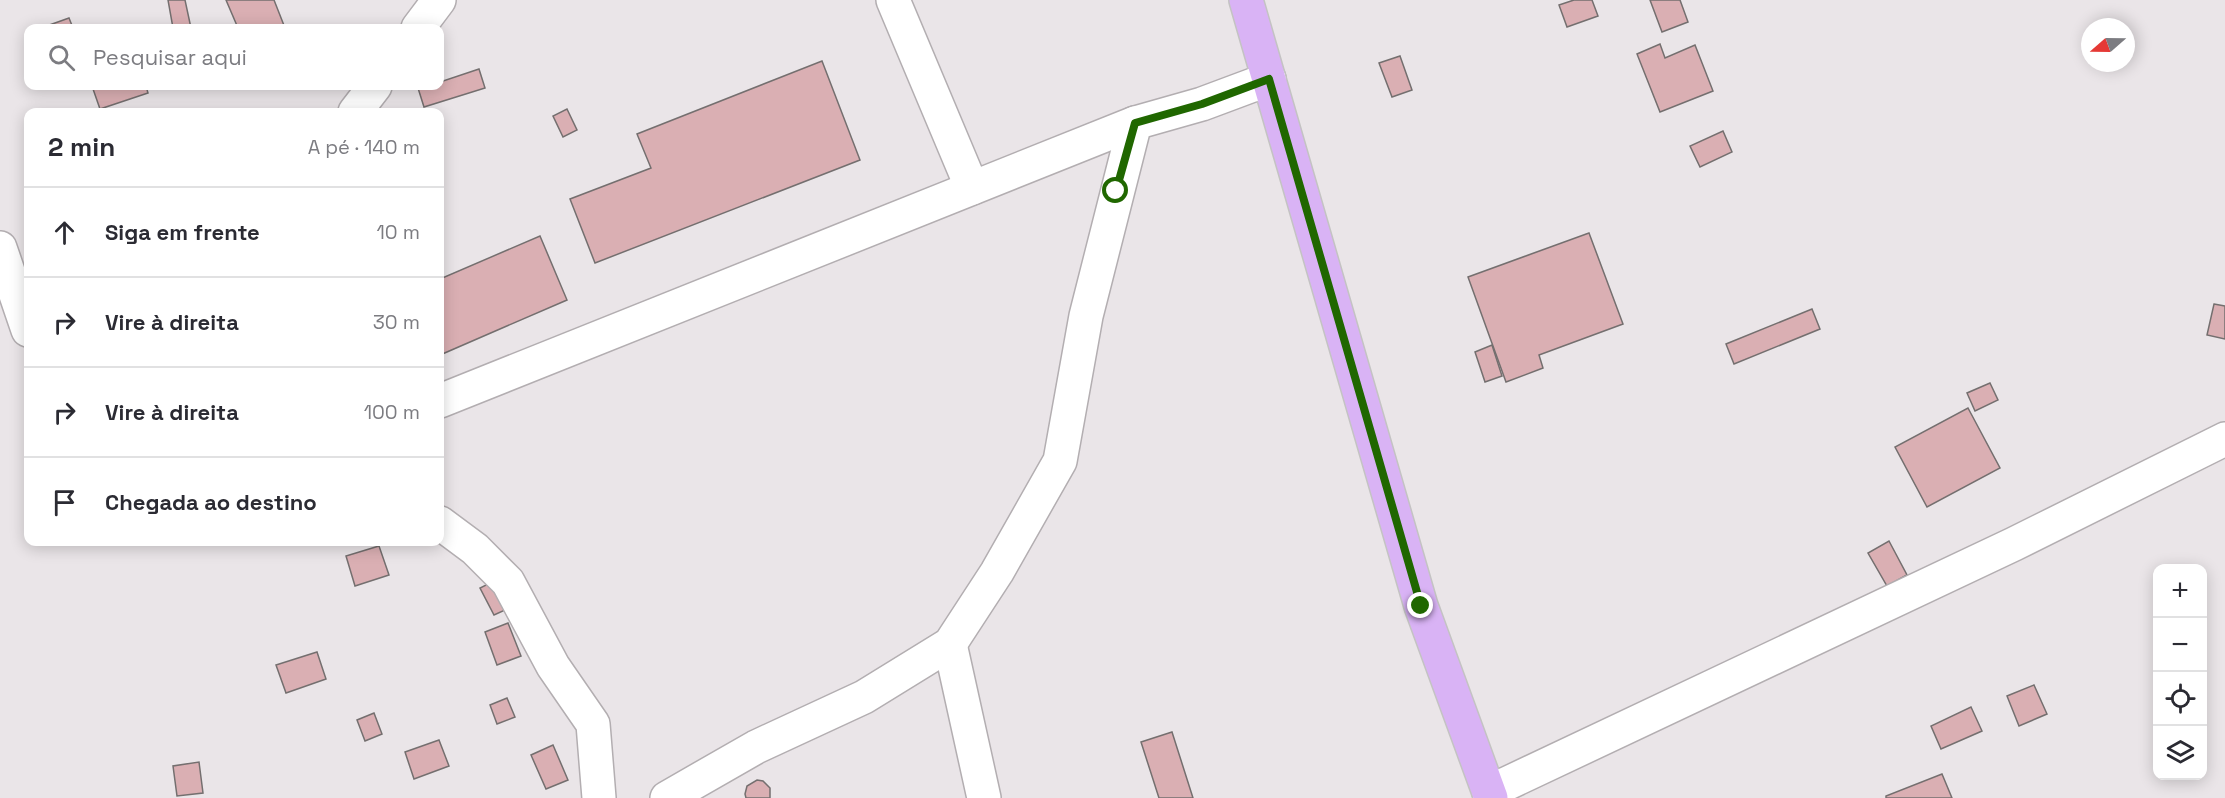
<!DOCTYPE html>
<html lang="pt">
<meta charset="utf-8">
<style>
:root{--surface:#fff;--page:#f2f2f3;--text:#2b2b33;--muted:#7c7c81;--line:#e1e1e2}
body{margin:0;font-family:"Space Grotesk",sans-serif;background:var(--page);color:var(--text)}
.controls{position:absolute;right:18px;bottom:18px;display:grid;overflow:hidden;border-radius:12px;box-shadow:0 3px 15px #0003}
.controls button{width:54px;height:54px;display:grid;place-items:center;padding:0;border:0;border-bottom:2px solid var(--line);background:var(--surface);color:var(--text);font:30px sans-serif}
.compass{position:absolute;left:2081px;top:18px;width:54px;height:54px;border-radius:50%;background:var(--surface);box-shadow:0 3px 15px #0003;rotate:250deg}
.stop{position:absolute;width:18px;height:18px;margin:-14px;border:4px solid #206700;border-radius:50%;background:#fff}
.stop.end{background:#206700;border-color:#fff;box-shadow:0 2px 6px #0008}
.list{margin:0;padding:0;list-style:none}
h2{display:flex;justify-content:space-between;align-items:center;height:78px;margin:0;padding:0 24px;font-size:26px}
h2 small{font-size:20px;font-weight:400;color:var(--muted)}
.list li{display:grid;grid-template-columns:39px 1fr auto;gap:18px;align-items:center;box-sizing:border-box;height:90px;padding:0 24px;border-top:2px solid var(--line)}
.list b{display:block;font-size:22px;white-space:nowrap}
.list em{font-size:20px;font-style:normal;color:var(--muted)}
.icon{flex:none;width:33px;height:33px;fill:none;stroke:currentColor;stroke-width:2;stroke-linecap:round;stroke-linejoin:round}
.map{position:relative;flex:none;width:2225px;height:798px;overflow:hidden}
.search{position:absolute;background:var(--surface);box-shadow:0 3px 15px #0003;left:24px;top:24px;width:420px;height:66px;display:flex;align-items:center;gap:15px;box-sizing:border-box;padding:0 21px;border-radius:12px;color:var(--muted);font-size:22px}
.panel{position:absolute;background:var(--surface);box-shadow:0 3px 15px #0003;left:24px;top:108px;width:420px;height:438px;border-radius:12px}
.map>svg:first-child{display:block}
.building{fill:#daafb3;stroke:#746f6f;stroke-width:1.5}
.lines{fill:none;stroke-linecap:round;stroke-linejoin:round}
.minor-casing{stroke:#b3aeb1;stroke-width:36}
.major-casing{stroke:#c4c3c3;stroke-width:36}
.minor{stroke:#fff;stroke-width:33}
.major{stroke:#d9b3f5;stroke-width:33}
.route{stroke:#206700;stroke-width:8}
</style>
<div class="map">
<svg width="2225" height="798" viewBox="0 0 2225 798">
<rect width="100%" height="100%" fill="#eae5e8"/>
<!-- building -->
<g class="building">
<path d="M168,0h17l6,28h-18z"/>
<path d="M226,0h48l11,28h-47z"/>
<path d="M1574,0h18l6,16 -31,11 -8,-22z"/>
<path d="M1650,0h30l8,22 -26,10z"/>
<path d="M69,18l4,10h-32z"/>
<path d="M1660,44l5,14 30,-13 18,46 -53,21 -23,-58z"/>
<path d="M1400,56l12,34 -20,7 -13,-34z"/>
<path d="M822,61l38,99 -265,103 -25,-64 81,-31 -14,-34z"/>
<path d="M479,69l6,19 -61,19 -6,-19 9,-2h13v-4z"/>
<path d="M92,86h54l2,7 -48,16z"/>
<path d="M567,109l10,21 -14,7 -10,-21z"/>
<path d="M1723,131l9,21 -32,15 -10,-21z"/>
<path d="M1589,233l34,91 -84,31 4,13 -37,14 -38,-105z"/>
<path d="M540,236l27,64 -127,55v-76z"/>
<path d="M2214,304l11,2v33l-18,-4z"/>
<path d="M1812,309l8,20 -86,35 -8,-20z"/>
<path d="M1492,345l10,31 -17,6 -10,-30z"/>
<path d="M1990,383l8,17 -23,11 -8,-18z"/>
<path d="M1968,408l32,60 -73,39 -32,-60z"/>
<path d="M1889,541l18,34 -20,11 -19,-33z"/>
<path d="M379,546l10,29 -34,11 -9,-30z"/>
<path d="M500,578l14,28 -20,9 -14,-27z"/>
<path d="M508,623l13,33 -24,9 -12,-33z"/>
<path d="M317,652l9,27 -40,14 -10,-28z"/>
<path d="M2034,685l13,29 -28,12 -12,-30z"/>
<path d="M507,698l8,19 -18,7 -7,-19z"/>
<path d="M1971,707l11,24 -41,18 -10,-23z"/>
<path d="M374,713l8,21 -17,7 -8,-21z"/>
<path d="M1172,732l21,66h-34l-18,-56z"/>
<path d="M439,740l10,26 -35,13 -9,-27z"/>
<path d="M553,745l15,35 -22,9 -15,-34z"/>
<path d="M199,762l4,31 -26,3 -4,-30z"/>
<path d="M1942,774l10,24h-66v-2z"/>
<path d="M757,780l6,1 7,7v10h-24l-1,-4 2,-8z"/>
</g>
<g class="lines">
<!-- minor casing -->
<g class="minor-casing">
<g id="minor">
<path d="M893,0l79,188"/>
<path d="M418,28l21,-28"/>
<path d="M355,112l20,-26"/>
<path d="M0,248l28,82"/>
<path d="M440,401l695,-278"/>
<path d="M440,523l35,26 33,33 45,84 40,58 6,74"/>
<path d="M950,644l34,154"/>
<path d="M1489,792l525,-248 211,-105"/>
<path d="M667,798l89,-51 108,-50 86,-53 47,-72 63,-111 26,-145 49,-193 67,-19 67,-25"/>
</g>
</g>
<!-- major casing -->
<g class="major-casing">
<path id="major" d="M1246,0l175,606 70,192"/>
</g>
<!-- minor -->
<use href="#minor" class="minor"/>
<!-- major -->
<use href="#major" class="major"/>
</g>
<g class="lines">
<!-- route -->
<path class="route" d="M1116,191l19,-68 67,-19 67,-25 152,527"/>
</g>
</svg>
<div class="controls">
<button>+</button>
<button>−</button>
<button><svg class="icon" aria-label="locate" viewBox="0 0 24 24"><circle cx="12" cy="12" r="6"/><path d="M12 2v4M12 18v4M2 12h4M18 12h4"/></svg></button>
<button><svg class="icon" aria-label="layers" viewBox="0 0 24 24"><path d="M12 4l9 5-9 5-9-5zM3 14l9 5 9-5"/></svg></button>
</div>
<svg class="compass" viewBox="-18 -18 36 36"><path d="M0-13l5 13h-10z" fill="#e53935"/><path d="M0 13l5-13h-10z" fill="#7c7c81"/></svg>
<div class="stop" style="left:1116px;top:191px"></div>
<div class="stop end" style="left:1421px;top:606px"></div>
<div class="search"><svg class="icon" aria-label="search" viewBox="0 0 24 24"><circle cx="10" cy="10" r="6"/><path d="M15 15l6 6"/></svg>Pesquisar aqui</div>
<section class="panel">
<h2>2 min<small>A pé · 140 m</small></h2>
<ul class="list">
<li><svg class="icon" aria-label="ahead" viewBox="0 0 24 24"><path d="M12 20V5M6 11l6-6 6 6"/></svg><div><b>Siga em frente</b></div><em>10 m</em></li>
<li><svg class="icon" aria-label="right" viewBox="0 0 24 24"><path d="M7 20v-9h11M14 6l5 5-5 5"/></svg><div><b>Vire à direita</b></div><em>30 m</em></li>
<li><svg class="icon" aria-label="right" viewBox="0 0 24 24"><path d="M7 20v-9h11M14 6l5 5-5 5"/></svg><div><b>Vire à direita</b></div><em>100 m</em></li>
<li><svg class="icon" aria-label="arrive" viewBox="0 0 24 24"><path d="M6 21V4h12l-3 4 3 4H6"/></svg><div><b>Chegada ao destino</b></div></li>
</ul>
</section>
</div>
